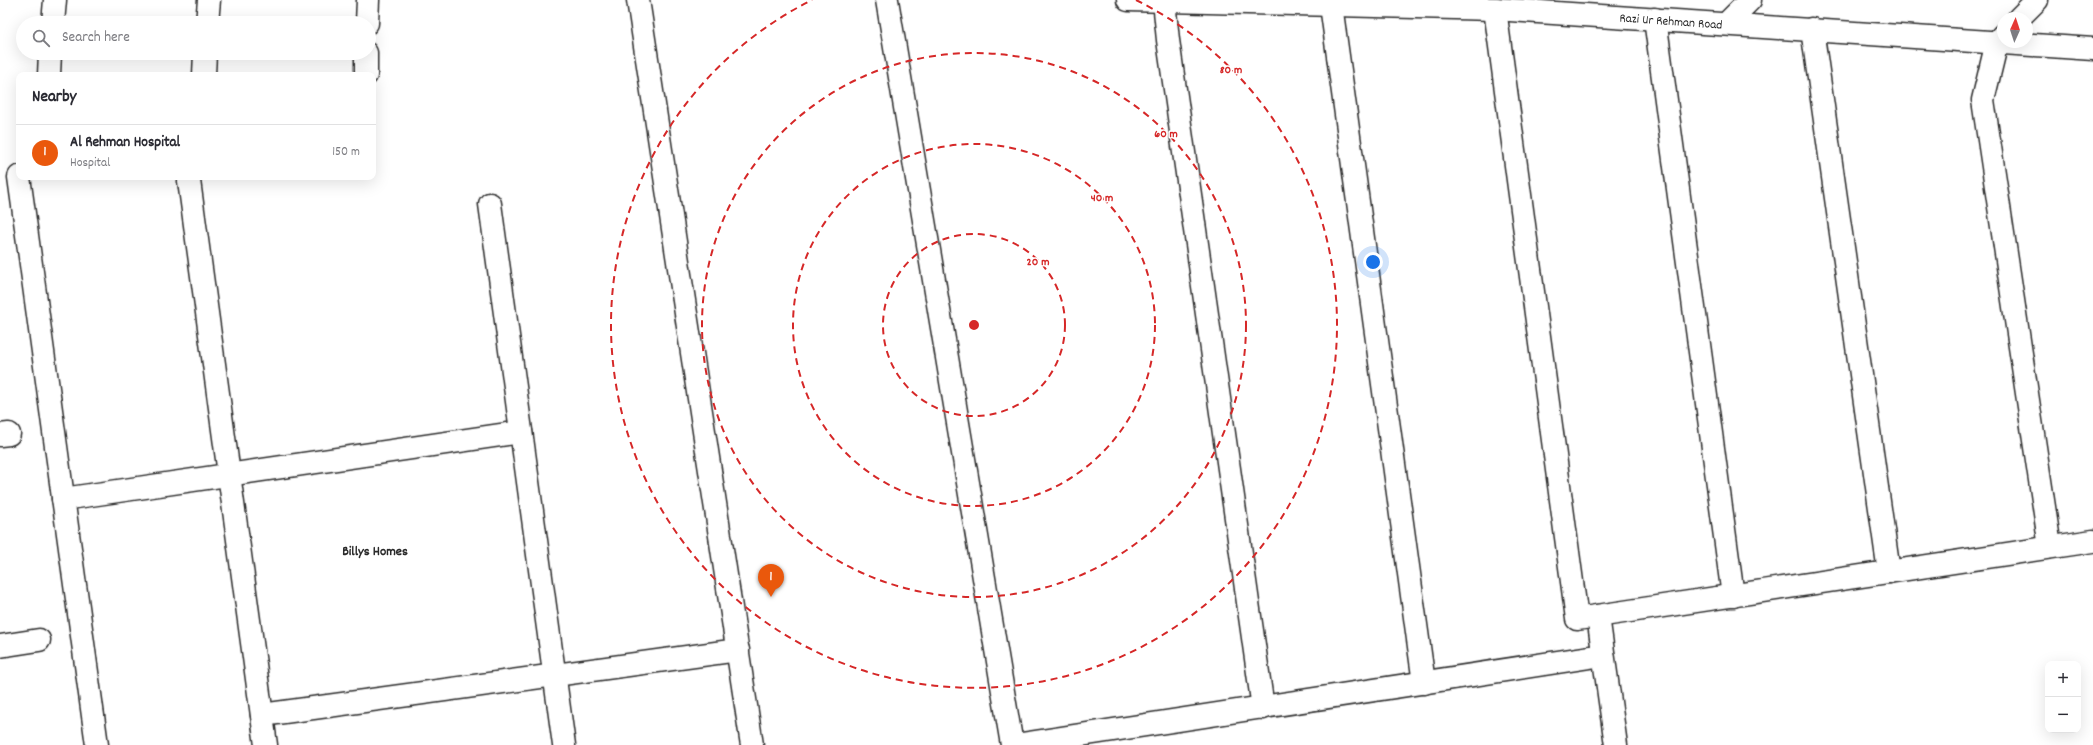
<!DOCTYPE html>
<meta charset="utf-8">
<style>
:root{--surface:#fff;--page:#f7f7f7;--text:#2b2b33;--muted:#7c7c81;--line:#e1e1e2;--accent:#ea580c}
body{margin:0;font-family:Dekko,sans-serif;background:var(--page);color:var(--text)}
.controls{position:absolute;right:12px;bottom:12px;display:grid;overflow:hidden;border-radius:8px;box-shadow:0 4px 16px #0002}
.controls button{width:36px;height:36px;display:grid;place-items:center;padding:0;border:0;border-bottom:1px solid var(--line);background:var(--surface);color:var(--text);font:20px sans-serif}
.compass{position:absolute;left:1997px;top:12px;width:36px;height:36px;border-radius:50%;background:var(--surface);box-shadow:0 4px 16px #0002;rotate:3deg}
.you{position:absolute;left:1373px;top:262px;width:14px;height:14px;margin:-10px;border:3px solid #fff;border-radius:50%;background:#1a73e8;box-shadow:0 0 0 6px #1a73e833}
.badge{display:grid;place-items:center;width:26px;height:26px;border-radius:50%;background:var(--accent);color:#fff;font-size:13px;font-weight:700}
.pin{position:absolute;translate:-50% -33px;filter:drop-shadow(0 1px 2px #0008)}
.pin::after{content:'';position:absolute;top:21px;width:14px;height:12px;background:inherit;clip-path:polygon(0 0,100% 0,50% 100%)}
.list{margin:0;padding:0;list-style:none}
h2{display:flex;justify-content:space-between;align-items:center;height:52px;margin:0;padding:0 16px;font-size:17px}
h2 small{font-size:13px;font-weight:400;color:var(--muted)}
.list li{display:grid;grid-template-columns:26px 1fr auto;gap:12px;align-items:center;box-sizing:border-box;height:56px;padding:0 16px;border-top:1px solid var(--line)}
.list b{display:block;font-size:15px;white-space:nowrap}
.list p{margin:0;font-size:13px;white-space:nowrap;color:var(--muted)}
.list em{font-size:13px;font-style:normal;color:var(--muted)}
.icon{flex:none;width:22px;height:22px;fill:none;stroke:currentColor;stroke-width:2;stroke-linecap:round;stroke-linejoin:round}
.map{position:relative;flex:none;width:2093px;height:745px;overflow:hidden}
.search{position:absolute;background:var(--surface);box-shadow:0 4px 16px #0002;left:16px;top:16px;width:360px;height:44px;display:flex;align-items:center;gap:10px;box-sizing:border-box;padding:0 14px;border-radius:22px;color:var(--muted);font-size:15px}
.panel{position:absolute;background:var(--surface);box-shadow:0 4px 16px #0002;left:16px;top:72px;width:360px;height:108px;border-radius:8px}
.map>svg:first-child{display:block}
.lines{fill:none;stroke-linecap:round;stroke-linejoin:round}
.minor-casing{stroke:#2b2b2b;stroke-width:25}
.minor{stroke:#fff;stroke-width:22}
.ring{fill:none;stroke:#d62828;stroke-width:2;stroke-dasharray:7 5}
.labels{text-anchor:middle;stroke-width:3;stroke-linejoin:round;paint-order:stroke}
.street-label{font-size:13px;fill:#2b2b2b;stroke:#fff}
.neighbourhood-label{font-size:14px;font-weight:bold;fill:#2b2b2b;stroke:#fff}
.centre{fill:#d62828;stroke:#fff;stroke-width:2}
.ring-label{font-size:12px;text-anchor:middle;font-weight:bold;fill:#d62828;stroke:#fff;stroke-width:3;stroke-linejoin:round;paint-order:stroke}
</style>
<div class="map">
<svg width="2093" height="745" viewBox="0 0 2093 745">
<rect width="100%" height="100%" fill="#fff"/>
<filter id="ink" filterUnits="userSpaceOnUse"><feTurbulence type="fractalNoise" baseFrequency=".025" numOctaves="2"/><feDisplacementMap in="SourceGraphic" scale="8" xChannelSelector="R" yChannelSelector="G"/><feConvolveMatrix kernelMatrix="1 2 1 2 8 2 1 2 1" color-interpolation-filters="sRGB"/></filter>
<g filter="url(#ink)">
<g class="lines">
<!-- minor casing -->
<g class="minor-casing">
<g id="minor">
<path d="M638,0l114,745"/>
<path d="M887,0l125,745"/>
<path d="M1128,0l367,9 598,40"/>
<path d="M1164,1l4,39 95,668"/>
<path d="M1331,5l93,678"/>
<path d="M1495,9l82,610 516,-78"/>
<path d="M2019,18l18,-18"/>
<path d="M1655,19l78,577"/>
<path d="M53,23l2,-23"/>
<path d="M207,23l2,-23"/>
<path d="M367,23l1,-23"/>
<path d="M1727,23l23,-23"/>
<path d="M1812,29l77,543"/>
<path d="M2003,35l-6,7 -14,58 67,447"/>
<path d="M49,75l1,-22"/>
<path d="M204,75l1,-22"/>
<path d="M366,75v-22"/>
<path d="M19,177l78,568"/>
<path d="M189,181l77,564"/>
<path d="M490,204l74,541"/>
<path d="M0,435l9,-1"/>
<path d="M63,499l458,-67"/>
<path d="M1598,616l18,129"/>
<path d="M0,646l39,-6"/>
<path d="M262,715l476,-65"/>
<path d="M1015,745l588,-90"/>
</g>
</g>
<!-- minor -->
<use href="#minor" class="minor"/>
</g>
</g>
<!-- distance rings -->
<g class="ring">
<circle cx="974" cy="325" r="91"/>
<circle cx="974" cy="325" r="181"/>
<circle cx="974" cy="325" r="272"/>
<path d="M1136 0A363 363 0 1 1 812 0"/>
</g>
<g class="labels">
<!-- street labels -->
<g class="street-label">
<text transform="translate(1671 20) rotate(4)" y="5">Razi Ur Rehman Road</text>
</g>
<!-- neighbourhood labels -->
<g class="neighbourhood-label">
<text x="375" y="555">Billys Homes</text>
</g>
</g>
<circle cx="974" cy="325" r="6" class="centre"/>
<g class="ring-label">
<text x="1231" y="73">80 m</text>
<text x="1166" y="137">60 m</text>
<text x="1102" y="201">40 m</text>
<text x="1038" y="265">20 m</text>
</g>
</svg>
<div class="controls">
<button>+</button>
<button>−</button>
</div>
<svg class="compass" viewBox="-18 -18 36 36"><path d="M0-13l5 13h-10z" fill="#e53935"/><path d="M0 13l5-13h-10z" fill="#7c7c81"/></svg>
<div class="you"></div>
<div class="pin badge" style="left:771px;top:597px">1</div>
<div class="search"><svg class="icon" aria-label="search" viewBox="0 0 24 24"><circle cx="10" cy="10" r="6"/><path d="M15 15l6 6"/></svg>Search here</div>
<section class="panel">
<h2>Nearby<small></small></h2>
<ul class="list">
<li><span class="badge">1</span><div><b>Al Rehman Hospital</b><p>Hospital</p></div><em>150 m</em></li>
</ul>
</section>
</div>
